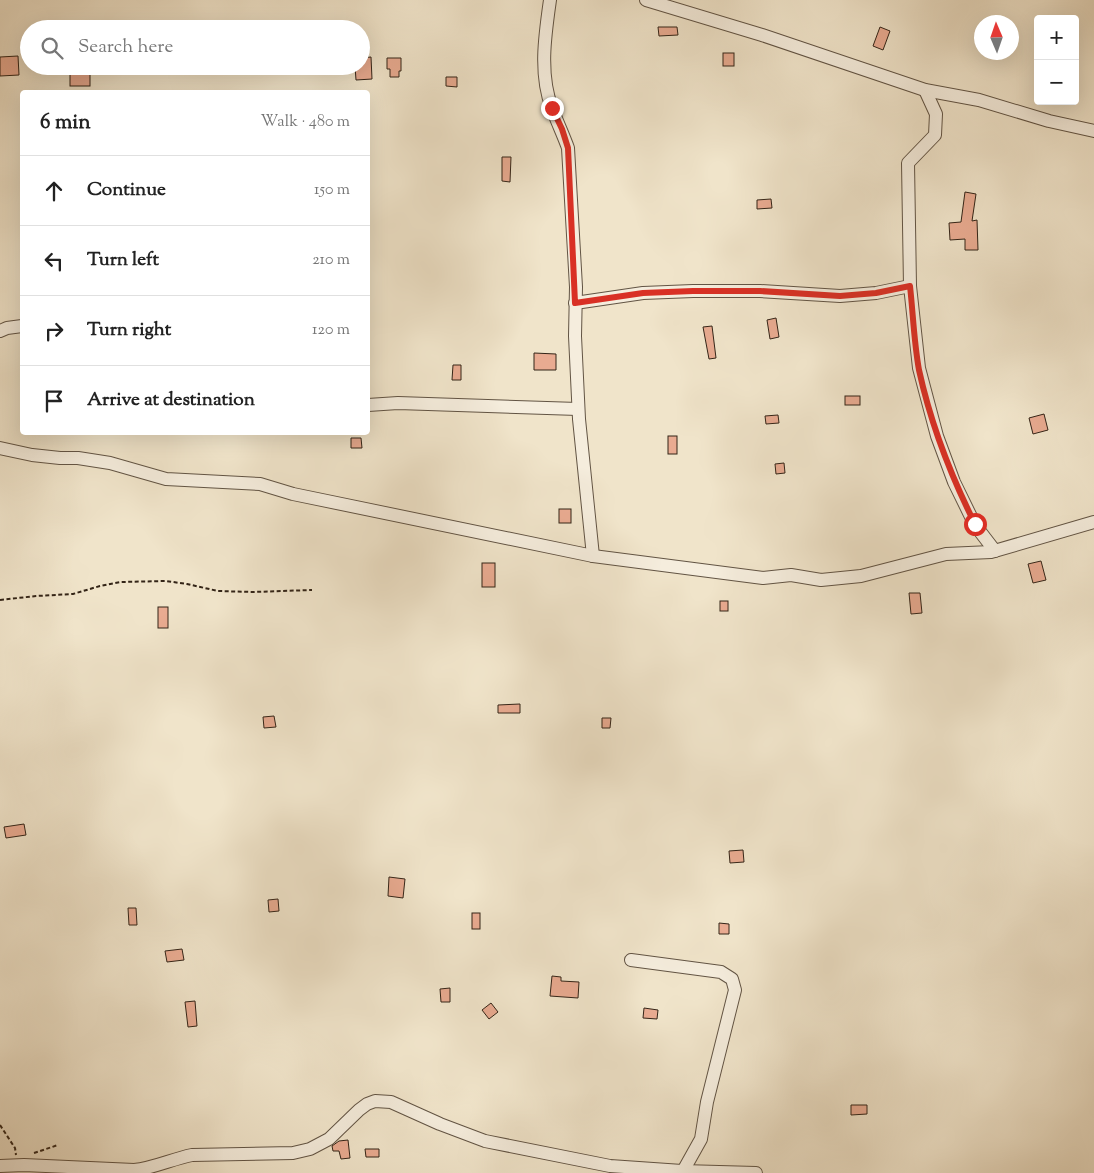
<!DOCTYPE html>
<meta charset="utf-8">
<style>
:root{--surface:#fff;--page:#f2f2f2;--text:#222;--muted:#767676;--line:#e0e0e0}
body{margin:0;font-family:"Sorts Mill Goudy",serif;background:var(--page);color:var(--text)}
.controls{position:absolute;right:15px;top:15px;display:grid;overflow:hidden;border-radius:5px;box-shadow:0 5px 20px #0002}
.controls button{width:45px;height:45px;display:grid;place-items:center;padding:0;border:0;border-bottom:1px solid var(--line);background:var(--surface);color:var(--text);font:25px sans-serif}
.compass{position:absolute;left:974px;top:15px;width:45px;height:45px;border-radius:50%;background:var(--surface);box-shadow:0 5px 20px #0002;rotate:358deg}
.stop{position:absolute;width:15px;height:15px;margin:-11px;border:4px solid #d93025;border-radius:50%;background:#fff}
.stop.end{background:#d93025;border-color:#fff;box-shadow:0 1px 5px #0008}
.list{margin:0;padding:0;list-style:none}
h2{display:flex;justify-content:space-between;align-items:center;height:65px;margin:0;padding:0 20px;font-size:21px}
h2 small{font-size:16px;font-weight:400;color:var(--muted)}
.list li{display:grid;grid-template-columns:32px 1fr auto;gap:15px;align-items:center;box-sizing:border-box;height:70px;padding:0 20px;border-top:1px solid var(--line)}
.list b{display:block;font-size:19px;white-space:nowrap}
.list em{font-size:16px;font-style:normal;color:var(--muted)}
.icon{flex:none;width:28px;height:28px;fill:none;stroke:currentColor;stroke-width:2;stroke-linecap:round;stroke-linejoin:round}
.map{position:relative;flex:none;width:1094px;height:1173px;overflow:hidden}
.search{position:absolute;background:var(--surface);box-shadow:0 5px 20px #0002;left:20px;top:20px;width:350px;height:55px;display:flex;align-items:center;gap:12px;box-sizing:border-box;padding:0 18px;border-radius:28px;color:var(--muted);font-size:19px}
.panel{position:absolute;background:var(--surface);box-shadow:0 5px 20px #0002;left:20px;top:90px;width:350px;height:345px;border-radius:5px}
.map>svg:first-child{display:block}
.building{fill:#e9ab91;stroke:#332417}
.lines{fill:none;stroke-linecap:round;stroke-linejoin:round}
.minor-casing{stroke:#625444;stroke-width:14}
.path{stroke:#332417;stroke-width:2;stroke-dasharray:4 2.5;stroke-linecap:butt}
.minor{stroke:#f5eddd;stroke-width:12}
.route{stroke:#d93025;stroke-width:6}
</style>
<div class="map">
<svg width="1094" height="1173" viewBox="0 0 1094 1173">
<rect width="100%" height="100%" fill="#f0e4ca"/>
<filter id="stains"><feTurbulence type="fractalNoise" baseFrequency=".004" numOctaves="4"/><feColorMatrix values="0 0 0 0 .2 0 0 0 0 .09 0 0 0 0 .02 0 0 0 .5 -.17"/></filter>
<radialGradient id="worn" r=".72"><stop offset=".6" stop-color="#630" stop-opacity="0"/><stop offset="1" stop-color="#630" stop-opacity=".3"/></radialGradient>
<!-- building -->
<g class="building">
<path d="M658,27h19l1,8 -19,1z"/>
<path d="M880,27l10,4 -7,19 -10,-4z"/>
<rect x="723" y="53" width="11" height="13"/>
<path d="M18,56l1,19 -19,1v-19z"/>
<path d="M371,57l1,22 -16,1 -1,-14h6v-8z"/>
<path d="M387,58h14v13h-2v6h-9v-8h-3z"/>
<rect x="70" y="73" width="20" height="13"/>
<path d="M446,77h11v10l-11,-1z"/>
<path d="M502,157h9l-1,25 -8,-1z"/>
<path d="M965,192l11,2 -4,27 5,-1 1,30h-13v-11l-15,1 -1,-17 12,-1z"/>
<path d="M771,199l1,9 -15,1v-9z"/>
<path d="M776,318l3,19 -9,2 -3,-19z"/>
<path d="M712,326l4,32 -7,1 -6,-32z"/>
<path d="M534,353l22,1v16h-22z"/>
<path d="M453,365h8v15h-9z"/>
<rect x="845" y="396" width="15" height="9"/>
<path d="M1044,414l4,16 -15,4 -4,-16z"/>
<path d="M778,415l1,8 -13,1 -1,-8z"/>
<rect x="668" y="436" width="9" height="18"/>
<path d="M351,438h10l1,10h-11z"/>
<path d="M784,463l1,10 -9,1 -1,-10z"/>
<rect x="559" y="509" width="12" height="14"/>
<path d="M1041,561l5,19 -13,3 -5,-19z"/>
<rect x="482" y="563" width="13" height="24"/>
<path d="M909,593h11l2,20 -11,1z"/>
<rect x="720" y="601" width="8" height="10"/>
<rect x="158" y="607" width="10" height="21"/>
<path d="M520,704v9h-22v-8z"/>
<path d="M274,716l2,11 -12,1 -1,-11z"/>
<path d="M602,718h9l-1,10h-8z"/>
<path d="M24,824l2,11 -20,3 -2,-11z"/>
<path d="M743,850l1,12 -14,1 -1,-12z"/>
<path d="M389,877l16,2 -2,19 -15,-2z"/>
<path d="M278,899l1,12 -10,1 -1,-12z"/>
<path d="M128,908h8l1,17h-8z"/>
<rect x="472" y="913" width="8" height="16"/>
<path d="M719,923l10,1v10h-10z"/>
<path d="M182,949l2,11 -17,2 -2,-11z"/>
<path d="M552,976l9,1v4l18,1 -1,16 -28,-2z"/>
<path d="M450,988v14h-9l-1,-13z"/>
<path d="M195,1001l2,25 -9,1 -3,-25z"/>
<path d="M491,1003l7,9 -9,7 -7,-9z"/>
<path d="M644,1008l14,2 -1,9 -14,-1z"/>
<path d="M851,1105h16v9l-16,1z"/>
<path d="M348,1140l2,18 -9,1 -2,-8h-6l-1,-5 7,-5z"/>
<path d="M365,1149h14v8h-13z"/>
</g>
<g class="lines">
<!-- minor casing -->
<g class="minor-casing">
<g id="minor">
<path d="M550,0c-5,35 -11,74 2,108 5,14 11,26 16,40l8,139 -1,49 4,83 14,137"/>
<path d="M646,0l116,35 163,55 54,10 70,21 45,10"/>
<path d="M925,90l11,24 -1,21 -27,28 2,123 9,82 18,68 17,46 21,43 20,26"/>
<path d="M575,303l68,-10 50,-2h67l80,5 36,-3 34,-7"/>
<path d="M0,331l7,-3 15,-2"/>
<path d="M368,405l30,-2 180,6"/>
<path d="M0,448l32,7 28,3h18l32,5 56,16 94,5 33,10 300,62 170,22 28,-3 30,5 40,-4 85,-22 45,-2 103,-30"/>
<path d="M631,960l90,12 11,7 3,11 -28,112 -6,37 -19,34"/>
<path d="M0,1166l24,-1 110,5c20,-2 38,-11 58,-15l101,-2 17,-4 19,-10 30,-29 8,-6 8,-3 16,1 49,22 45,17 125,25 72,5 74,2"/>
</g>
</g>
<!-- path -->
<g class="path">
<path d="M0,600l36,-4 37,-2 27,-8 21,-4 45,-1 21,3 31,7 35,1 59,-2"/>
<path d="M0,1125l15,23 1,7"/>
<path d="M34,1153l24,-8"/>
</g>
<!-- minor -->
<use href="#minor" class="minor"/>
</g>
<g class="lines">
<!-- route -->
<path class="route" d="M552,108l10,21 6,19 7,155 68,-10 50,-2h67l80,5 36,-3 34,-7c3,27 4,57 9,84 12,55 31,104 56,154"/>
</g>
<rect width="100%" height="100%" filter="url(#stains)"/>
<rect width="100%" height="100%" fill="url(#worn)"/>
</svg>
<div class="controls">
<button>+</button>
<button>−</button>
</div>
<svg class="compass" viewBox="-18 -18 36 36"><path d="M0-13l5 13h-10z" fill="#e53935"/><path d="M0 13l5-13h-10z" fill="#767676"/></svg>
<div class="stop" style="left:975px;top:524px"></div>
<div class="stop end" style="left:552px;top:108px"></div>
<div class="search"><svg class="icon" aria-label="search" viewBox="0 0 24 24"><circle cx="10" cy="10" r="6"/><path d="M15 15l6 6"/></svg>Search here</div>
<section class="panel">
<h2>6 min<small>Walk · 480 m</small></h2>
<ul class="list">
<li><svg class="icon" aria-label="ahead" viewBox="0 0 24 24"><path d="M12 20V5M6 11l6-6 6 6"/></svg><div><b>Continue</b></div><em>150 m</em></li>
<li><svg class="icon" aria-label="left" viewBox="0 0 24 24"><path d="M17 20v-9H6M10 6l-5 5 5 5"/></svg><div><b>Turn left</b></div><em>210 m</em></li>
<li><svg class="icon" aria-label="right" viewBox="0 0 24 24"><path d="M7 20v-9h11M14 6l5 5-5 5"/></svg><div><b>Turn right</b></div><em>120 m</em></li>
<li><svg class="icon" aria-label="arrive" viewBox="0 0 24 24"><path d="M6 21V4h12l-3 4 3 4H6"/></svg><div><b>Arrive at destination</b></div></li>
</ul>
</section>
</div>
